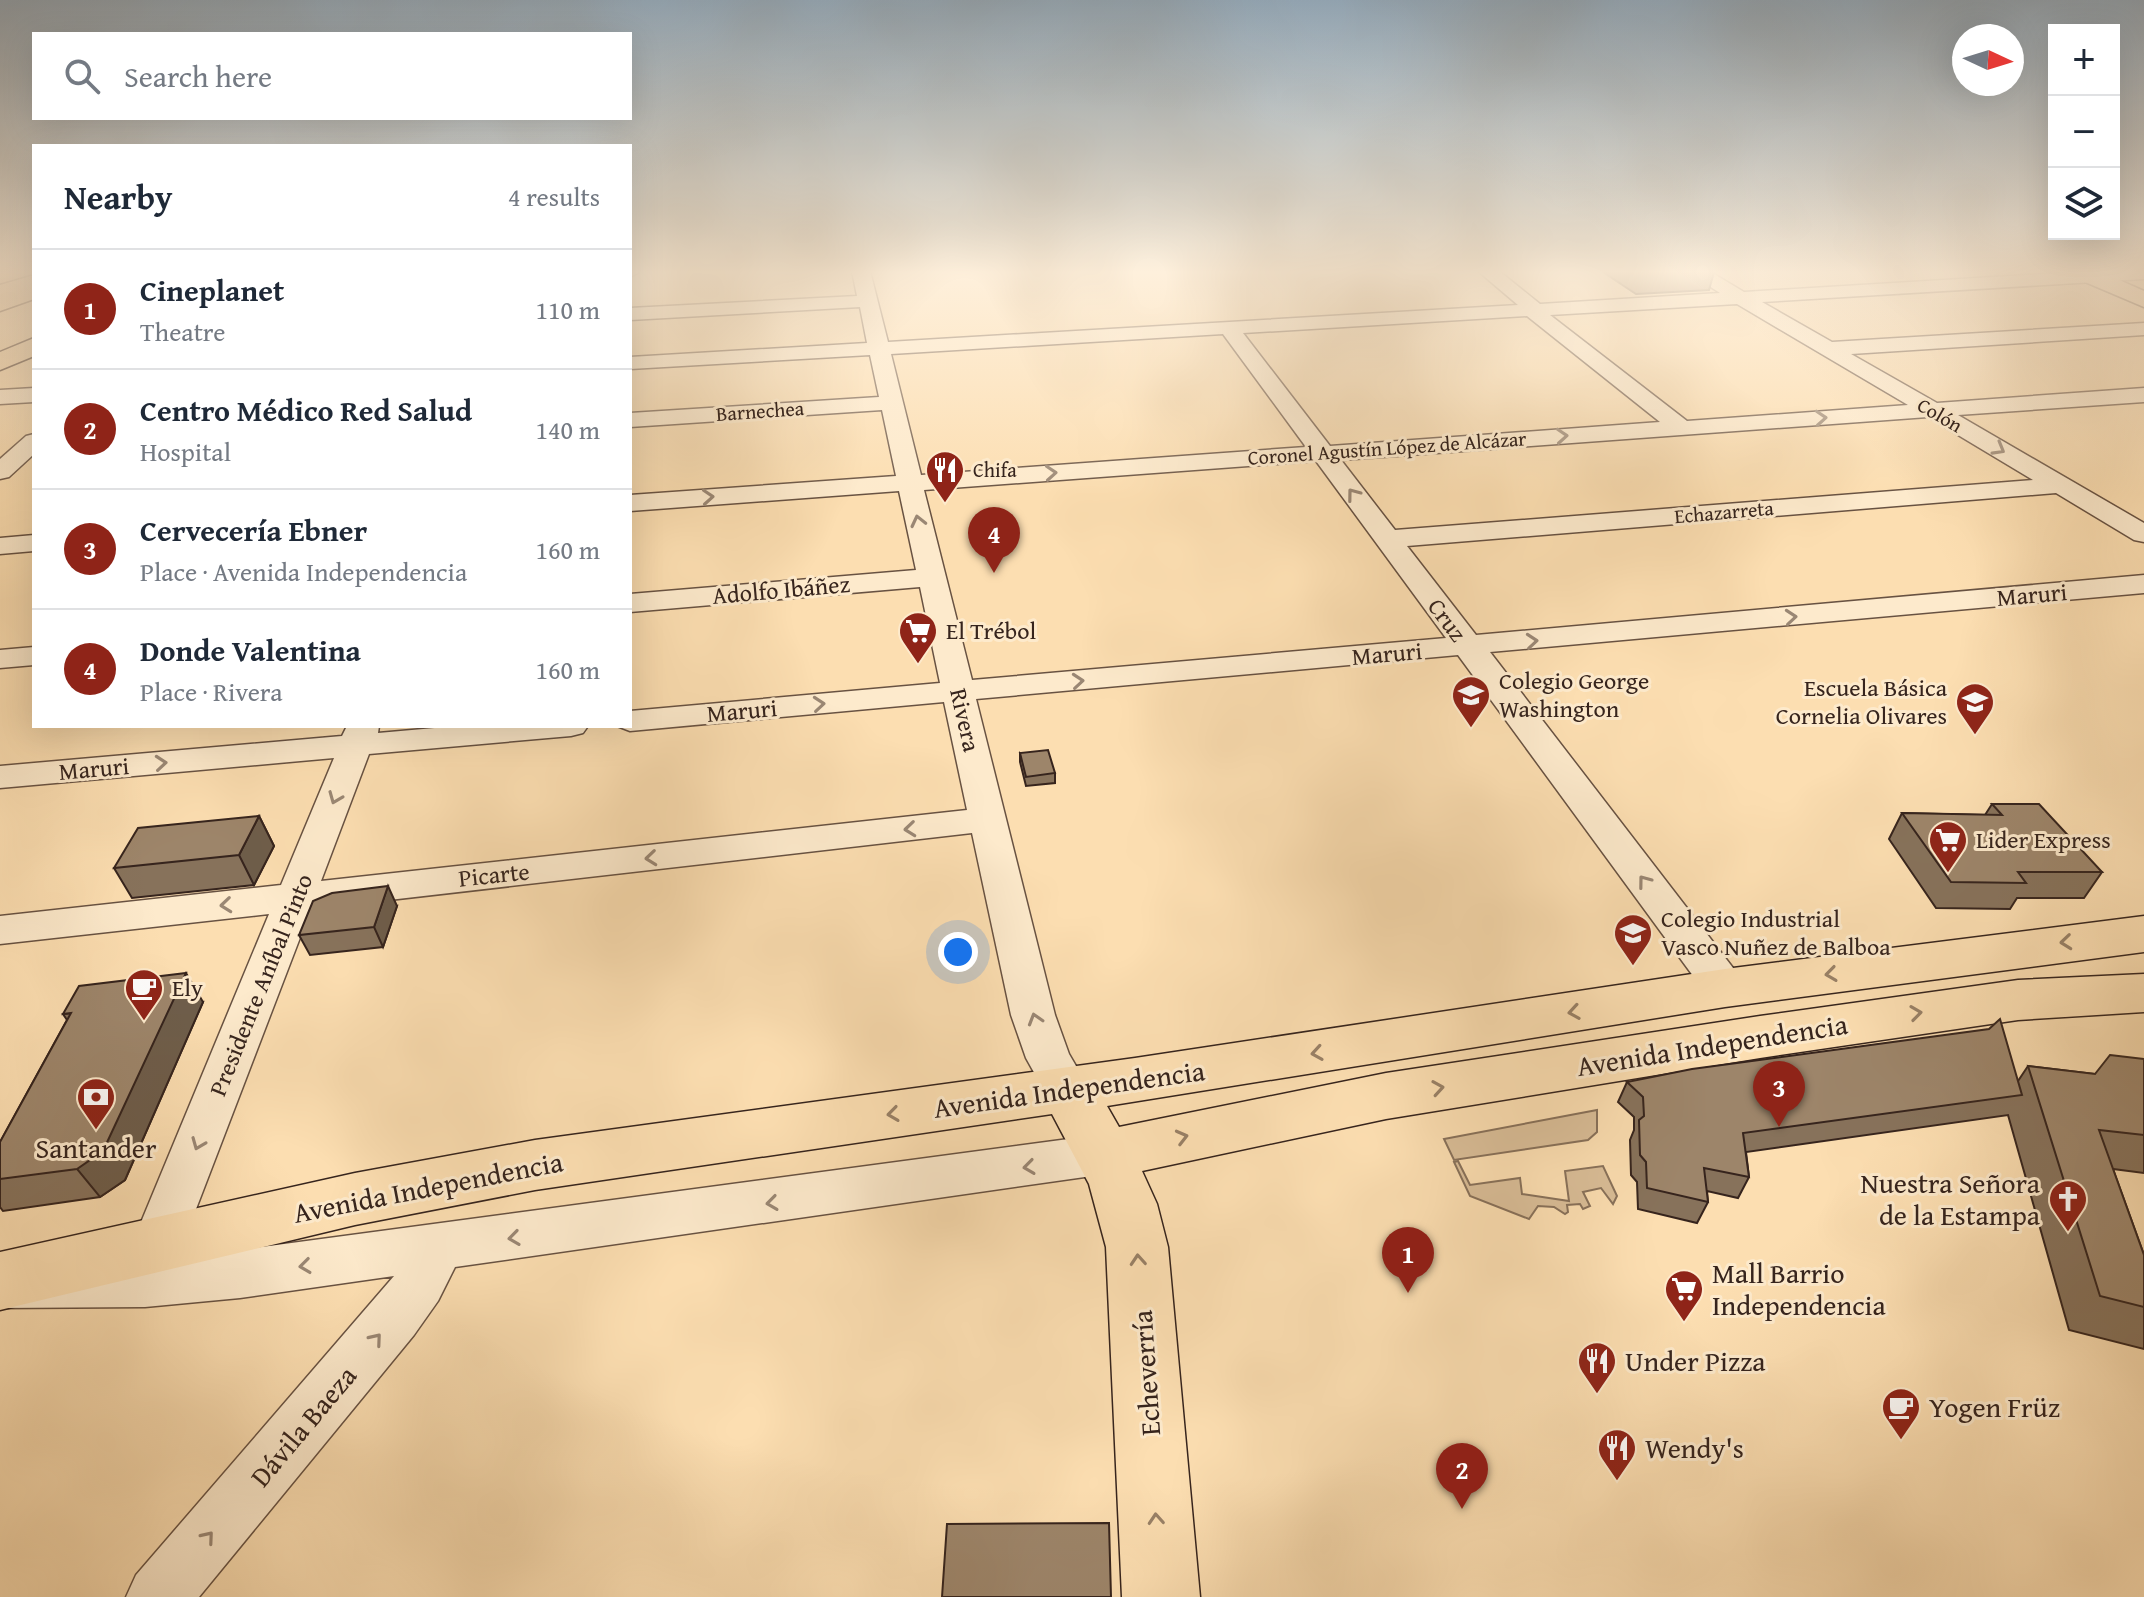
<!DOCTYPE html>
<meta charset="utf-8">
<style>
:root{--surface:#fff;--page:#f6f6f7;--text:#1f2937;--muted:#747a83;--line:#e0e1e3;--accent:#8f2418}
body{margin:0;font-family:"Gentium Book Plus",serif;background:var(--page);color:var(--text)}
.controls{position:absolute;right:24px;top:24px;display:grid;overflow:hidden;border-radius:0px;box-shadow:0 8px 32px #0002}
.controls button{width:72px;height:72px;display:grid;place-items:center;padding:0;border:0;border-bottom:2px solid var(--line);background:var(--surface);color:var(--text);font:40px sans-serif}
.compass{position:absolute;left:1952px;top:24px;width:72px;height:72px;border-radius:50%;background:var(--surface);box-shadow:0 8px 32px #0002;rotate:94deg}
.you{position:absolute;left:958px;top:952px;width:28px;height:28px;margin:-20px;border:6px solid #fff;border-radius:50%;background:#1a73e8;box-shadow:0 0 0 12px #1a73e833}
.badge{display:grid;place-items:center;width:52px;height:52px;border-radius:50%;background:var(--accent);color:#fff;font-size:26px;font-weight:700}
.pin{position:absolute;translate:-50% -66px;filter:drop-shadow(0 2px 4px #0008)}
.pin::after{content:'';position:absolute;top:42px;width:28px;height:24px;background:inherit;clip-path:polygon(0 0,100% 0,50% 100%)}
.list{margin:0;padding:0;list-style:none}
h2{display:flex;justify-content:space-between;align-items:center;height:104px;margin:0;padding:0 32px;font-size:34px}
h2 small{font-size:26px;font-weight:400;color:var(--muted)}
.list li{display:grid;grid-template-columns:52px 1fr auto;gap:24px;align-items:center;box-sizing:border-box;height:120px;padding:0 32px;border-top:2px solid var(--line)}
.list b{display:block;font-size:30px;white-space:nowrap}
.list p{margin:0;font-size:26px;white-space:nowrap;color:var(--muted)}
.list em{font-size:26px;font-style:normal;color:var(--muted)}
.icon{flex:none;width:44px;height:44px;fill:none;stroke:currentColor;stroke-width:2;stroke-linecap:round;stroke-linejoin:round}
.map{position:relative;flex:none;width:2144px;height:1597px;overflow:hidden}
.search{position:absolute;background:var(--surface);box-shadow:0 8px 32px #0002;left:32px;top:32px;width:600px;height:88px;display:flex;align-items:center;gap:20px;box-sizing:border-box;padding:0 28px;border-radius:0px;color:var(--muted);font-size:30px}
.panel{position:absolute;background:var(--surface);box-shadow:0 8px 32px #0002;left:32px;top:144px;width:600px;height:584px;border-radius:0px}
.map>svg:first-child{display:block}
.green{fill:#dabe98;stroke:#88715a;stroke-width:2}
.lines{fill:none;stroke-linecap:round;stroke-linejoin:round}
.minor-casing{stroke:#685242;stroke-width:3}
.major-casing{stroke:#36241d;stroke-width:3}
.highway-casing{stroke:#36241d;stroke-width:3}
.minor{fill:#fdeacc;fill-rule:evenodd}
.major{fill:#fcdeb1;fill-rule:evenodd}
.highway{fill:#fcdeb1;fill-rule:evenodd}
.wall{fill:#87725b;stroke:#36241d;stroke-width:2}
.shaded-wall{fill:#6e5d4a;stroke:#36241d;stroke-width:2}
.building{fill:#9d856a;stroke:#36241d;stroke-width:2}
.oneway{stroke:#9a8774}
.oneway2{stroke:#998167}
.labels{text-anchor:middle;stroke-width:6;stroke-linejoin:round;paint-order:stroke}
.far-street-label{font-size:20px;fill:#36241d;stroke:#fdeacc}
.far-poi-label{font-size:20px;fill:#36241d;stroke:#fdeacc;text-anchor:start}
.street-label{font-size:24px;fill:#36241d;stroke:#fdeacc}
.poi-label{font-size:24px;fill:#36241d;stroke:#fdeacc;text-anchor:start}
.near-street-label{font-size:28px;fill:#36241d;stroke:#fdeacc}
.near-poi-label{font-size:28px;fill:#36241d;stroke:#fdeacc;text-anchor:start}
</style>
<div class="map">
<svg width="2144" height="1597" viewBox="0 0 2144 1597">
<rect width="100%" height="100%" fill="#fcdeb1"/>
<filter id="stains"><feTurbulence type="fractalNoise" baseFrequency=".0025" numOctaves="4"/><feColorMatrix values="0 0 0 0 .2 0 0 0 0 .09 0 0 0 0 .02 0 0 0 .5 -.17"/></filter>
<radialGradient id="worn" r=".72"><stop offset=".6" stop-color="#630" stop-opacity="0"/><stop offset="1" stop-color="#630" stop-opacity=".3"/></radialGradient>
<!-- green -->
<g class="green">
<path d="M1597,1110v22l-9,8 -134,20 -10,-21z"/>
<path d="M1458,1161l12,24 50,-7 2,16 47,7 -4,-30 38,-5 14,30 -4,8 -12,-16 -18,4 7,14 -7,3 -3,-5 -13,1 1,7 -3,2 -11,-7 -16,-1 -9,13 -59,-23 -16,-34z"/>
</g>
<g class="lines">
<!-- minor casing -->
<g class="minor-casing">
<g id="minor">
<path d="M630,271h11l-11,6z"/>
<path d="M852,271h18l18,71 630,-37 -40,-34h21l41,33 180,-11 -34,-22h23l35,21 349,-21h51v8l-382,23 70,40 312,-19v12l-293,19 86,49 207,-15v14l-186,13 186,108v19l-10,-2 -78,-47 -649,53 69,89 668,-60v18l-654,59 250,325 6,11 -6,11 -15,5 -15,-5 -252,-344 -482,44 79,316 14,39 21,36 -7,13 -16,5 -16,-5 -25,-45 -15,-43 -39,-182 -661,76 -133,347 62,-6 866,-116 17,6 7,14 -7,14 -17,6 -651,93 -17,34 -24,34 -215,262h-73l10,-22 258,-299 -154,22 -95,9 -145,1v-48l139,-1 -7,-15 137,-330 -269,30v-28l281,-31 53,-127 -334,30v-22l342,-30 5,-10h32l-1,7 79,-7h131l-5,7 -12,3 -202,18 -48,127 646,-71 -23,-108 -314,29 -13,-5h13v-15l310,-28 -20,-96 -290,25v-18l286,-24 -17,-79 -269,20v-16l266,-19 -14,-66 -252,17v-14l249,-16 -9,-42 -240,14v-12l237,-14 -7,-36 -230,13v-12l227,-12zM1737,304l171,101 -221,16 -137,-106zM1527,316l133,106 -330,24 -87,-113zM1223,334l83,113 -385,28 -30,-121zM1928,417l105,63 -638,50 -54,-70zM1316,461l130,177 -474,42 -48,-190z"/>
<path d="M34,388v14l-34,2v-14z"/>
<path d="M34,434v20l-25,23 -9,2v-20l26,-23z"/>
<path d="M34,535v16l-34,3v-16z"/>
<path d="M34,647v18l-34,3v-18z"/>
</g>
</g>
<!-- major casing -->
<g class="major-casing">
<g id="major">
<path d="M2068,271h31l45,20v16l-73,-31z"/>
<path d="M34,275v14l-34,10v-14z"/>
<path d="M34,338v18l-34,14v-18z"/>
<path d="M2144,916v36l-419,55 -618,99 12,21 267,-54 374,-57 258,-36 126,-6v38l-126,8 -258,38 -374,61 -244,52 15,33 11,43 32,350h-78l-16,-350 -17,-63 -37,-70 -517,76 -180,35 -355,85v-58l355,-79 180,-33 600,-82 590,-89z"/>
</g>
</g>
<!-- highway casing -->
<g class="highway-casing">
<path id="highway" d="M34,284v15l-34,12v-15z"/>
</g>
<!-- minor -->
<use href="#minor" class="minor"/>
<!-- major -->
<use href="#major" class="major"/>
<!-- highway -->
<use href="#highway" class="highway"/>
</g>
<!-- wall -->
<g class="wall">
<path d="M1603,272h111l-5,18 -73,4z"/>
<path d="M1020,753l35,20v10l-29,3 -6,-24z"/>
<path d="M1992,804l110,68 -18,26h-67l-7,11 -74,-1 -47,-69 13,-26 83,2z"/>
<path d="M259,816l15,30 -20,39 -122,13 -18,-30z"/>
<path d="M397,906l-14,41 -73,8 -11,-20z"/>
<path d="M203,1002l-78,178 -25,17 -97,14 -3,-4v-65l67,-122 -4,-6z"/>
<path d="M2144,1059v114l-31,-4 31,86v94l-75,-19 -61,-215 -262,37 3,25 -11,21 -31,-7 1,11 -11,21 -59,-14 -1,-27 -6,-7 -1,-35 4,-10v-13l-16,-15 9,-20 391,-1 10,-15 67,8z"/>
</g>
<!-- shaded-wall -->
<g class="shaded-wall">
<path d="M259,816l15,30 -20,39 -15,-30z"/>
<path d="M388,886l9,20 -14,41 -9,-20z"/>
<path d="M186,973l17,29 -78,178 -25,17 -23,-28z"/>
</g>
<!-- building -->
<g class="building">
<path d="M1048,750l7,23 -29,4 -6,-24z"/>
<path d="M1992,804h47l63,68h-84l8,11 -75,-1 -49,-69 100,2z"/>
<path d="M259,816l-20,39 -125,13 24,-40z"/>
<path d="M388,886l-14,41 -75,8 14,-34 19,-8z"/>
<path d="M186,973l-83,178 -26,18 -77,10v-37l71,-129 -8,1 16,-28z"/>
<path d="M2000,1019l22,76 -279,38 6,44 -45,-9 4,34 -61,-14 -1,-26 -6,-7 -1,-35 5,-4 -1,-19 -16,-15 65,-13 297,-40z"/>
<path d="M2110,1055l34,4v76l-45,-5 45,125v52l-44,-11 -72,-230 67,8z"/>
<path d="M1109,1523l2,74h-169l5,-73z"/>
</g>
<!-- one-way arrows -->
<defs><path id="oneway-chevron" d="M-2-3.5L2.5 0L-2 3.5" fill="none" stroke-width="1.6" stroke-linecap="round" stroke-linejoin="round" transform="scale(2)"/></defs>
<g class="oneway">
<use href="#oneway-chevron" transform="translate(1821 418) rotate(-4)"/>
<use href="#oneway-chevron" transform="translate(1562 436) rotate(-4)"/>
<use href="#oneway-chevron" transform="translate(1999 449) rotate(30)"/>
<use href="#oneway-chevron" transform="translate(1051 473) rotate(-4)"/>
<use href="#oneway-chevron" transform="translate(1353 494) rotate(-127)"/>
<use href="#oneway-chevron" transform="translate(708 497) rotate(-4)"/>
<use href="#oneway-chevron" transform="translate(918 521) rotate(-103)"/>
<use href="#oneway-chevron" transform="translate(1791 617) rotate(-5)"/>
<use href="#oneway-chevron" transform="translate(1532 641) rotate(-5)"/>
<use href="#oneway-chevron" transform="translate(1078 681) rotate(-5)"/>
<use href="#oneway-chevron" transform="translate(819 704) rotate(-5)"/>
<use href="#oneway-chevron" transform="translate(161 763) rotate(-5)"/>
<use href="#oneway-chevron" transform="translate(335 798) rotate(112)"/>
<use href="#oneway-chevron" transform="translate(910 829) rotate(174)"/>
<use href="#oneway-chevron" transform="translate(651 858) rotate(174)"/>
<use href="#oneway-chevron" transform="translate(1644 881) rotate(-127)"/>
<use href="#oneway-chevron" transform="translate(226 905) rotate(174)"/>
<use href="#oneway-chevron" transform="translate(1035 1019) rotate(-107)"/>
<use href="#oneway-chevron" transform="translate(198 1144) rotate(112)"/>
<use href="#oneway-chevron" transform="translate(1029 1167) rotate(172)"/>
<use href="#oneway-chevron" transform="translate(772 1203) rotate(172)"/>
<use href="#oneway-chevron" transform="translate(514 1238) rotate(172)"/>
<use href="#oneway-chevron" transform="translate(305 1266) rotate(173)"/>
<use href="#oneway-chevron" transform="translate(376 1339) rotate(-50)"/>
<use href="#oneway-chevron" transform="translate(208 1537) rotate(-50)"/>
</g>
<g class="oneway2">
<use href="#oneway-chevron" transform="translate(2066 942) rotate(174)"/>
<use href="#oneway-chevron" transform="translate(1831 974) rotate(172)"/>
<use href="#oneway-chevron" transform="translate(1574 1012) rotate(171)"/>
<use href="#oneway-chevron" transform="translate(1916 1013) rotate(-8)"/>
<use href="#oneway-chevron" transform="translate(1317 1053) rotate(171)"/>
<use href="#oneway-chevron" transform="translate(1438 1088) rotate(-9)"/>
<use href="#oneway-chevron" transform="translate(893 1114) rotate(172)"/>
<use href="#oneway-chevron" transform="translate(1182 1137) rotate(-14)"/>
<use href="#oneway-chevron" transform="translate(1138 1260) rotate(-94)"/>
<use href="#oneway-chevron" transform="translate(1156 1519) rotate(-94)"/>
</g>
<!-- sky -->
<linearGradient id="sky" x2="0" y2="1"><stop stop-color="#95acbe"/><stop offset="0.55" stop-color="#fef0dc"/><stop offset="1" stop-color="#fef0dc" stop-opacity="0"/></linearGradient>
<rect width="2144" height="495" fill="url(#sky)"/>
<!-- icons -->
<defs>
<g id="restaurant-pin" transform="scale(2)"><path d="M0 17L-7.5 6A9.5 9.5 0 1 1 7.5 6Z" fill="#8f2418" stroke="#fdeacc"/><path d="M-5-6h1v4h1v-4h1v4h1v-4h1v5L-1.5 .5V6h-2V.5L-5-1ZM5-6V6H3V1.5H1.5Q1.5-4 5-6Z" fill="#fff"/></g>
<g id="supermarket-pin" transform="scale(2)"><path d="M0 17L-7.5 6A9.5 9.5 0 1 1 7.5 6Z" fill="#8f2418" stroke="#fdeacc"/><path d="M-6-5.5h2.5l.6 2H6L4.5 2H-2.5L-4.4-4H-6ZM-1.5 3.2a1.3 1.3 0 1 0 .1 0ZM3 3.2a1.3 1.3 0 1 0 .1 0Z" fill="#fff"/></g>
<g id="school-pin" transform="scale(2)"><path d="M0 17L-7.5 6A9.5 9.5 0 1 1 7.5 6Z" fill="#8f2418" stroke="#fdeacc"/><path d="M0-5L7-2L0 1L-7-2ZM-4 1L0 2.5L4 1V4Q0 6-4 4Z" fill="#fff"/></g>
<g id="cafe-pin" transform="scale(2)"><path d="M0 17L-7.5 6A9.5 9.5 0 1 1 7.5 6Z" fill="#8f2418" stroke="#fdeacc"/><path d="M-5.5-4.5H6V0H3Q3 3.5 0 3.5H-2.5Q-5.5 3.5-5.5 0ZM3-3.2v2h1.7v-2ZM-6 4.5H4V6H-6Z" fill="#fff"/></g>
<g id="bank-pin" transform="scale(2)"><path d="M0 17L-7.5 6A9.5 9.5 0 1 1 7.5 6Z" fill="#8f2418" stroke="#fdeacc"/><path d="M-6-4H6V4H-6ZM0-2.3a2.3 2.3 0 1 0 0 4.6a2.3 2.3 0 1 0 0-4.6Z" fill="#fff"/></g>
<g id="church-pin" transform="scale(2)"><path d="M0 17L-7.5 6A9.5 9.5 0 1 1 7.5 6Z" fill="#8f2418" stroke="#fdeacc"/><path d="M-1.2-6h2.4v3.5h3.3v2.4h-3.3V6h-2.4V-.1h-3.3v-2.4h3.3Z" fill="#fff"/></g>
</defs>
<g fill-rule="evenodd">
<use href="#restaurant-pin" x="945" y="470"/>
<use href="#supermarket-pin" x="918" y="631"/>
<use href="#school-pin" x="1471" y="695"/>
<use href="#school-pin" x="1975" y="702"/>
<use href="#supermarket-pin" x="1948" y="840"/>
<use href="#school-pin" x="1633" y="933"/>
<use href="#cafe-pin" x="144" y="988"/>
<use href="#bank-pin" x="96" y="1097"/>
<use href="#church-pin" x="2068" y="1199"/>
<use href="#supermarket-pin" x="1684" y="1289"/>
<use href="#restaurant-pin" x="1597" y="1361"/>
<use href="#cafe-pin" x="1901" y="1407"/>
<use href="#restaurant-pin" x="1617" y="1448"/>
</g>
<g class="labels">
<!-- far-street labels -->
<g class="far-street-label">
<text transform="translate(760 411) rotate(-4)" y="7">Barnechea</text>
<text transform="translate(1940 415) rotate(30)" y="7">Colón</text>
<text transform="translate(1387 448) rotate(-4)" y="7">Coronel Agustín López de Alcázar</text>
<text transform="translate(1724 512) rotate(-5)" y="7">Echazarreta</text>
</g>
<!-- far-poi labels -->
<g class="far-poi-label">
<text x="973" y="477">Chifa</text>
</g>
<!-- street labels -->
<g class="street-label">
<text transform="translate(781 590) rotate(-5)" y="8">Adolfo Ibáñez</text>
<text transform="translate(2032 595) rotate(-5)" y="8">Maruri</text>
<text transform="translate(1447 620) rotate(53)" y="8">Cruz</text>
<text transform="translate(1387 654) rotate(-5)" y="8">Maruri</text>
<text transform="translate(742 711) rotate(-5)" y="8">Maruri</text>
<text transform="translate(965 720) rotate(77)" y="8">Rivera</text>
<text transform="translate(94 769) rotate(-5)" y="8">Maruri</text>
<text transform="translate(494 875) rotate(-6)" y="8">Picarte</text>
<text transform="translate(261 985) rotate(-68)" y="8">Presidente Aníbal Pinto</text>
</g>
<!-- poi labels -->
<g class="poi-label">
<text x="946" y="639">El Trébol</text>
<text x="1499" y="689">Colegio George<tspan x="1499" dy="28">Washington</tspan></text>
<text x="1947" y="696" text-anchor="end">Escuela Básica<tspan x="1947" dy="28">Cornelia Olivares</tspan></text>
<text x="1976" y="848">Lider Express</text>
<text x="1661" y="927">Colegio Industrial<tspan x="1661" dy="28">Vasco Nuñez de Balboa</tspan></text>
<text x="172" y="996">Ely</text>
</g>
<!-- near-street labels -->
<g class="near-street-label">
<text transform="translate(1712 1045) rotate(-9)" y="10">Avenida Independencia</text>
<text transform="translate(1069 1089) rotate(-8)" y="10">Avenida Independencia</text>
<text transform="translate(428 1187) rotate(-11)" y="10">Avenida Independencia</text>
<text transform="translate(1146 1373) rotate(-94)" y="10">Echeverría</text>
<text transform="translate(303 1426) rotate(-50)" y="10">Dávila Baeza</text>
</g>
<!-- near-poi labels -->
<g class="near-poi-label">
<text x="96" y="1158" text-anchor="middle">Santander</text>
<text x="2040" y="1193" text-anchor="end">Nuestra Señora<tspan x="2040" dy="32">de la Estampa</tspan></text>
<text x="1712" y="1283">Mall Barrio<tspan x="1712" dy="32">Independencia</tspan></text>
<text x="1625" y="1371">Under Pizza</text>
<text x="1929" y="1417">Yogen Früz</text>
<text x="1645" y="1458">Wendy's</text>
</g>
</g>
<rect width="100%" height="100%" filter="url(#stains)"/>
<rect width="100%" height="100%" fill="url(#worn)"/>
</svg>
<div class="controls">
<button>+</button>
<button>−</button>
<button><svg class="icon" aria-label="layers" viewBox="0 0 24 24"><path d="M12 4l9 5-9 5-9-5zM3 14l9 5 9-5"/></svg></button>
</div>
<svg class="compass" viewBox="-18 -18 36 36"><path d="M0-13l5 13h-10z" fill="#e53935"/><path d="M0 13l5-13h-10z" fill="#747a83"/></svg>
<div class="you"></div>
<div class="pin badge" style="left:1408px;top:1293px">1</div>
<div class="pin badge" style="left:1462px;top:1509px">2</div>
<div class="pin badge" style="left:1779px;top:1127px">3</div>
<div class="pin badge" style="left:994px;top:573px">4</div>
<div class="search"><svg class="icon" aria-label="search" viewBox="0 0 24 24"><circle cx="10" cy="10" r="6"/><path d="M15 15l6 6"/></svg>Search here</div>
<section class="panel">
<h2>Nearby<small>4 results</small></h2>
<ul class="list">
<li><span class="badge">1</span><div><b>Cineplanet</b><p>Theatre</p></div><em>110 m</em></li>
<li><span class="badge">2</span><div><b>Centro Médico Red Salud</b><p>Hospital</p></div><em>140 m</em></li>
<li><span class="badge">3</span><div><b>Cervecería Ebner</b><p>Place · Avenida Independencia</p></div><em>160 m</em></li>
<li><span class="badge">4</span><div><b>Donde Valentina</b><p>Place · Rivera</p></div><em>160 m</em></li>
</ul>
</section>
</div>
